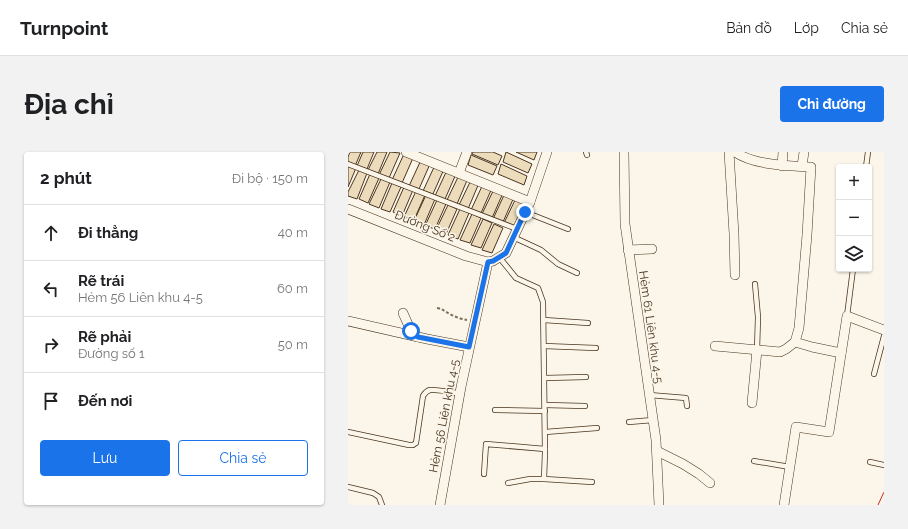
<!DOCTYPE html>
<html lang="vi">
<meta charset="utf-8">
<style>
:root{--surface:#fff;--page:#f2f2f2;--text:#202124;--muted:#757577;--line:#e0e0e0;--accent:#1a73e8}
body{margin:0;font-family:Raleway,sans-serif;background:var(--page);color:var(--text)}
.controls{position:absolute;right:12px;top:12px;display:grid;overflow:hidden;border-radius:4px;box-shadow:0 1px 3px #0004}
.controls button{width:36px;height:36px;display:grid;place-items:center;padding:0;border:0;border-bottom:1px solid var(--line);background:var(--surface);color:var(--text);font:20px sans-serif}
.stop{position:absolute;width:12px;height:12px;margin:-9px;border:3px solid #1a73e8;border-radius:50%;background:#fff}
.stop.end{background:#1a73e8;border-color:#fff;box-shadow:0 1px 4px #0008}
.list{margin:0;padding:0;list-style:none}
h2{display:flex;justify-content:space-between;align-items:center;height:52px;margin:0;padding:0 16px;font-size:17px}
h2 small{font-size:13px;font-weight:400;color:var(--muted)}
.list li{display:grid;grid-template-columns:26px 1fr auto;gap:12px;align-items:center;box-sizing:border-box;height:56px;padding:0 16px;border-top:1px solid var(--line)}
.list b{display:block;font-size:15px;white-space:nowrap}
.list p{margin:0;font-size:13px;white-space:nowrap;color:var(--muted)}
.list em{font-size:13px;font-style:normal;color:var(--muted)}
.actions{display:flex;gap:8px;padding:12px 16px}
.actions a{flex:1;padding:9px 0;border:1px solid var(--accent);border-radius:4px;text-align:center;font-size:14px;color:var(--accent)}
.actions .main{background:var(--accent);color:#fff}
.icon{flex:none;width:22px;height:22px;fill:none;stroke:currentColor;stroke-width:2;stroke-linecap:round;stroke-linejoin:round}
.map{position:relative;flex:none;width:536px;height:353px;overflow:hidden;border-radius:4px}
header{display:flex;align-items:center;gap:24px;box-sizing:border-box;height:56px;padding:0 20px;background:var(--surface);border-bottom:1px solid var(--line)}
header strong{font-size:19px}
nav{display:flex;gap:22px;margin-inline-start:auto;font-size:14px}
.intro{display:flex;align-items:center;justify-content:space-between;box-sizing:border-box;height:96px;padding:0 24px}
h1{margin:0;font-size:28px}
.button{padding:10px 18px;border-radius:4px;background:var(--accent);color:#fff;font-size:14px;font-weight:700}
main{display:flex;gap:24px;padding:0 24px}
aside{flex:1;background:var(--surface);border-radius:4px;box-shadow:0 1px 3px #0004}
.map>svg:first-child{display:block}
.building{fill:#ecdcbc;stroke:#4a3520}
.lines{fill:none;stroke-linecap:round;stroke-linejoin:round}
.lane-casing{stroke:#4a3520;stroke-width:6}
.street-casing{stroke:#4a3520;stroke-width:10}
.path{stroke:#7f6f5c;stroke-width:2;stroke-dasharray:3 2;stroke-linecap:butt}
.lane{stroke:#fbf6e9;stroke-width:4.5}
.street{stroke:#fbf6e9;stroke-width:9}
.power{stroke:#c62828;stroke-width:1;stroke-dasharray:14 3 2 3;stroke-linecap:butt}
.route{stroke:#1a73e8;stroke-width:5}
.labels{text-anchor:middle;stroke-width:3;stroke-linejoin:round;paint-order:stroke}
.street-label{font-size:12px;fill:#4a3520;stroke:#fbf6e9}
</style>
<header>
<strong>Turnpoint</strong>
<nav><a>Bản đồ</a><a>Lớp</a><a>Chia sẻ</a></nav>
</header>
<div class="intro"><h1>Địa chỉ</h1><a class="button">Chỉ đường</a></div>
<main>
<aside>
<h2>2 phút<small>Đi bộ · 150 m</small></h2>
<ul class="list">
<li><svg class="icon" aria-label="ahead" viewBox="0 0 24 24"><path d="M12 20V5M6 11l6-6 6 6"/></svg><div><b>Đi thẳng</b></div><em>40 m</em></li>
<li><svg class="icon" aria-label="left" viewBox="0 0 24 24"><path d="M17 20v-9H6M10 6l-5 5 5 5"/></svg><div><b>Rẽ trái</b><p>Hẻm 56 Liên khu 4-5</p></div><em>60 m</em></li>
<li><svg class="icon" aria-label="right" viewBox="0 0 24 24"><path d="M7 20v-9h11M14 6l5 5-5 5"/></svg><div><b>Rẽ phải</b><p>Đường số 1</p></div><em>50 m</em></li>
<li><svg class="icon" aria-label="arrive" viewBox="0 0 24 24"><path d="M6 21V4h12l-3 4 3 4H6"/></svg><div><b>Đến nơi</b></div></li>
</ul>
<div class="actions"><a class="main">Lưu</a><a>Chia sẻ</a></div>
</aside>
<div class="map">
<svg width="536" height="353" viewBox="0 0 536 353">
<rect width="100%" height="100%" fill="#fbf6e9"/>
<!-- building -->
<g class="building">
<path d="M2,0h11l-6,14 -7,-3v-6z"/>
<path d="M15,0h11l-7,17 -10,-3z"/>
<path d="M29,0h10l-9,22 -10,-4z"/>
<path d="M42,0l10,1 -11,25 -10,-3z"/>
<path d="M125,0h20l9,4 -4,9 -26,-11z"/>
<path d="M158,0l26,12 -4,9 -25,-11z"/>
<path d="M168,0h21l-3,8z"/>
<path d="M56,2l9,4 -11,25 -10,-3z"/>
<path d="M123,3l26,11 -4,9 -25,-10z"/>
<path d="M73,8l9,4 -11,25 -10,-3z"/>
<path d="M153,12l26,12 -3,9 -26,-11z"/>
<path d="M0,13l8,3 -8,19z"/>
<path d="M87,13l9,4 -11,25 -10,-3z"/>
<path d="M11,18l8,3 -10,26 -9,-3v-4z"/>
<path d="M99,18l9,4 -11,25 -10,-3z"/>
<path d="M22,22l9,4 -11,25 -9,-4z"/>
<path d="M111,23l9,3 -11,26 -10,-4z"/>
<path d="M33,27l9,3 -11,26 -10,-4z"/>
<path d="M123,28l8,3 -11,26 -9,-4z"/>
<path d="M44,31l9,4 -11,25 -9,-3z"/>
<path d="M135,32l9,4 -11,25 -10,-3z"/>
<path d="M56,35l9,3 -11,26 -9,-4z"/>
<path d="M146,37l9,4 -11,25 -10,-4z"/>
<path d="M68,39l9,4 -11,25 -10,-3z"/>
<path d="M157,41l9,4 -11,25 -10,-3z"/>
<path d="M78,43l9,4 -11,26 -10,-4z"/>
<path d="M168,46l9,3 -11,26 -10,-4z"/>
<path d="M89,48l9,4 -11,25 -10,-3z"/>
<path d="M100,53l9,4 -11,25 -10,-4z"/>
<path d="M112,57l9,4 -11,26 -10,-4z"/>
<path d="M124,62l9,4 -11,25 -10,-3z"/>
<path d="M135,67l9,4 -11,25 -10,-3z"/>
<path d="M146,72l9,4 -11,25 -10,-3z"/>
</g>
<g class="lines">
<!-- lane casing -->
<g class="lane-casing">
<g id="lane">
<path d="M238,0l1,3"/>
<path d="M0,12l169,65"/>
<path d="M518,15l2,-15"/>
<path d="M177,60l43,17"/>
<path d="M165,85l28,13 17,14 19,9"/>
<path d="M151,105l17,21 22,10 5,14 2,150 -1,27"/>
<path d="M407,132l3,33 -1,33"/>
<path d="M499,164l6,-47"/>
<path d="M196,168l44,3"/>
<path d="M196,194l52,2"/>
<path d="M526,222l10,-38"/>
<path d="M197,226l41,-1"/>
<path d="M301,243l37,3 1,8"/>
<path d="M197,253l40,1"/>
<path d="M147,258l50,1"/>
<path d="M281,270l24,-2"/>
<path d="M0,280l61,13h4l3,-2 7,-47c2,-3 3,-5 7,-6 7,-1 22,3 30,3"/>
<path d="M197,280l52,-4"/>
<path d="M406,309l36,6"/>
<path d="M522,310l14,3"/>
<path d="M136,322l2,-30 59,5"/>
<path d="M160,331l22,-4h14l48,3"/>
<path d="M0,335l25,6 6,4 3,8"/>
</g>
</g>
<!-- street casing -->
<g class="street-casing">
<g id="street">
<path d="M58,0l124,50"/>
<path d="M276,0l1,72 31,216 3,65"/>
<path d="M381,0l5,82 1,41"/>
<path d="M387,0c19,13 53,14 76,15l-4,68 -8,93 -4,14 17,5 29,6"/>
<path d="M434,14l1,-14"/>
<path d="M454,14l2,-14"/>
<path d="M111,21l8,-21"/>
<path d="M0,57l118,47 22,6 5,-1 13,-8 24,-51 17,-50"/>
<path d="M280,98l24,-1"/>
<path d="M55,161l8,18 6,6"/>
<path d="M0,169l79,18 42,8"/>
<path d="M367,194l65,6 6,-3 9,-7"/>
<path d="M404,251l5,-53"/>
<path d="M309,299l26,13 16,10 11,9"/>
<path d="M92,353l21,-118 27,-125"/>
<path d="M436,353l12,-78 33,5 18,-116 37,14"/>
</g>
</g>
<!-- path -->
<path class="path" d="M89,156c6,1 7,3 13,6 5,3 11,5 17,6"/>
<!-- lane -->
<use href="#lane" class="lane"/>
<!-- street -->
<use href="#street" class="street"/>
<!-- power -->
<path class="power" d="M530,353l6,-13"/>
</g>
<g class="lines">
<!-- route -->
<path class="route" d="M63,179l7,6 51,10 19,-85 5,-1 13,-8 19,-41"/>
</g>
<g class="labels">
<!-- street labels -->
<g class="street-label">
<text transform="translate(77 74) rotate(22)" y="4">Đường Số 2</text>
<text transform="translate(303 175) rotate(82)" y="4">Hẻm 61 Liên khu 4-5</text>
<text transform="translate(96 264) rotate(-79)" y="4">Hẻm 56 Liên khu 4-5</text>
</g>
</g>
</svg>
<div class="controls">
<button>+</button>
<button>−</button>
<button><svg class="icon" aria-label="layers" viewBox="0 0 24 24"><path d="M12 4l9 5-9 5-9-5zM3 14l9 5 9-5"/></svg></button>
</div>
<div class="stop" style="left:63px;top:179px"></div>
<div class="stop end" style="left:177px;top:60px"></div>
</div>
</main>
